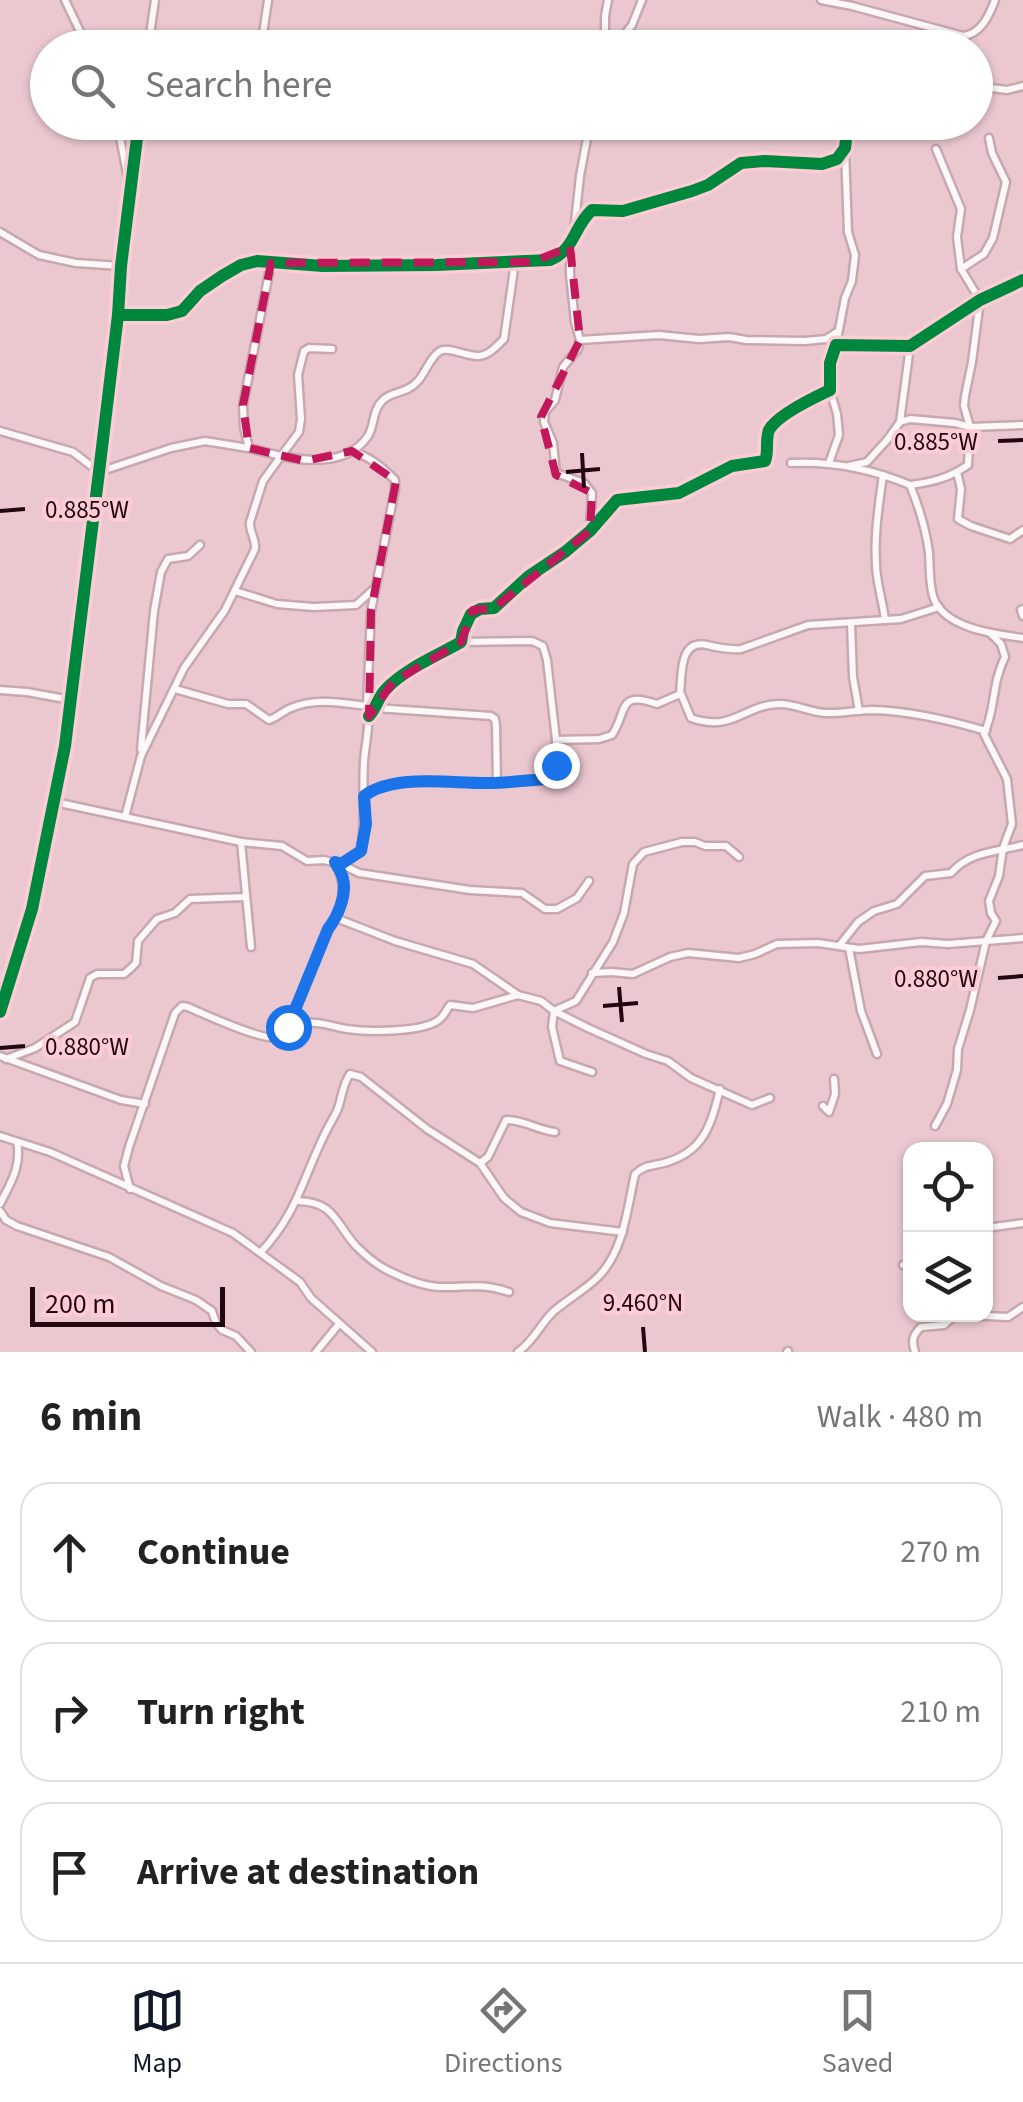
<!DOCTYPE html>
<meta charset="utf-8">
<style>
:root{--surface:#fff;--page:#f6f6f6;--text:#222;--muted:#767676;--line:#e0e0e0;--accent:#111827}
body{margin:0;font-family:"Source Sans 3",sans-serif;background:var(--page);color:var(--text)}
.controls{position:absolute;right:30px;bottom:30px;display:grid;overflow:hidden;border-radius:20px;box-shadow:0 2px 8px #0004}
.controls button{width:90px;height:90px;display:grid;place-items:center;padding:0;border:0;border-bottom:2px solid var(--line);background:var(--surface);color:var(--text);font:50px sans-serif}
.scale{position:absolute;left:30px;bottom:25px;width:195px;box-sizing:border-box;padding-left:10px;border:5px solid #23070f;border-top:0;font-size:28px;line-height:35px;white-space:nowrap;color:#23070f;-webkit-text-stroke:8px #fdccd5;paint-order:stroke}
.stop{position:absolute;width:30px;height:30px;margin:-22px;border:8px solid #1a73e8;border-radius:50%;background:#fff}
.stop.end{background:#1a73e8;border-color:#fff;box-shadow:0 2px 10px #0008}
.list{margin:0;padding:0;list-style:none}
h2{display:flex;justify-content:space-between;align-items:center;height:130px;margin:0;padding:0 40px;font-size:42px}
h2 small{font-size:32px;font-weight:400;color:var(--muted)}
.list li{display:grid;grid-template-columns:65px 1fr auto;gap:30px;align-items:center;box-sizing:border-box;height:140px;margin:0 20px 20px;padding:0 20px;border:2px solid var(--line);border-radius:30px}
.list b{display:block;font-size:38px;white-space:nowrap}
.list em{font-size:32px;font-style:normal;color:var(--muted)}
.icon{flex:none;width:55px;height:55px;fill:none;stroke:currentColor;stroke-width:2;stroke-linecap:round;stroke-linejoin:round}
.map{position:relative;flex:none;width:1023px;height:1352px;overflow:hidden}
.search{position:absolute;background:var(--surface);box-shadow:0 2px 8px #0004;left:30px;right:30px;top:30px;height:110px;display:flex;align-items:center;gap:25px;box-sizing:border-box;padding:0 35px;border-radius:55px;color:var(--muted);font-size:38px}
.sheet{height:610px;background:var(--surface)}
nav{display:flex;justify-content:space-around;align-items:center;box-sizing:border-box;height:140px;border-top:2px solid var(--line);background:var(--surface);font-size:28px;color:var(--muted)}
nav a{display:grid;justify-items:center;gap:5px}
nav .on{color:var(--accent)}
.map>svg:first-child{display:block}
.lines{fill:none;stroke-linecap:round;stroke-linejoin:round}
.street-casing{stroke:#c6a8ae;stroke-width:11}
.street{stroke:#fcf7f8;stroke-width:6}
.cycleway-casing{stroke:#fdccd5;stroke-width:19}
.cycleway{stroke:#00873e;stroke-width:12}
.route{stroke:#1a73e8;stroke-width:12}
.marked{fill:none;stroke:#c2185b;stroke-width:8;stroke-dasharray:20 12;stroke-linejoin:round}
.ticks{fill:none;stroke:#23070f;stroke-width:4}
.ticks-label{font-size:25px;text-anchor:middle;fill:#23070f;stroke:#fdccd5;stroke-width:8;stroke-linejoin:round;paint-order:stroke}
</style>
<div class="map">
<svg width="1023" height="1352" viewBox="0 0 1023 1352">
<rect width="100%" height="100%" fill="#ebc8cf"/>
<g class="lines">
<!-- street casing -->
<g class="street-casing">
<g id="street">
<path d="M65,0l23,48"/>
<path d="M821,0l31,6 111,30c18,-2 26,-20 32,-36"/>
<path d="M148,48l7,-48"/>
<path d="M261,48l7,-48"/>
<path d="M605,48v-32l3,-16"/>
<path d="M614,48l18,-23 10,-25"/>
<path d="M976,86l31,4 16,-4"/>
<path d="M117,122l12,62"/>
<path d="M936,149l25,60 -4,28 4,32 19,31 -8,62 -7,34 -1,10 6,21 -2,38c-19,13 -35,17 -58,20 9,22 16,44 19,68 1,14 0,33 5,46 12,30 62,35 89,39"/>
<path d="M574,231l6,-55 10,-54"/>
<path d="M0,232l39,23 37,8 45,3"/>
<path d="M570,248v27l5,47 5,18 -2,9 -15,18 -8,33 -10,12 -1,10 9,21 3,30 28,10 8,10 -2,36"/>
<path d="M271,263l-28,142 1,23 5,20 32,8 18,-24 2,-13 -3,-44 6,-24 5,-3 23,1"/>
<path d="M961,269l23,-15 9,-16 13,-56 -14,-29 -3,-15"/>
<path d="M118,315h49l15,-4 18,-20 22,-15 19,-11 16,-4 66,5 113,-1 114,-5c26,-11 23,-33 42,-50l31,1 69,-20 16,-6 33,-22 24,-2 57,3 15,-5 8,-11 3,-26"/>
<path d="M580,340l79,-5 40,4 30,-2 17,3 59,1 21,-2 11,-7"/>
<path d="M836,345l9,-47 7,-17 3,-26 -7,-23 -3,-82"/>
<path d="M900,422l10,-76"/>
<path d="M0,431l73,21 26,20 72,-24 34,-7 43,7"/>
<path d="M791,463c41,-2 81,6 119,22"/>
<path d="M829,463l10,-28 -2,-21 -7,-24"/>
<path d="M849,466l18,-4 20,-22 13,-18 10,-3 45,4 15,4 53,-2"/>
<path d="M957,472l4,17 -3,30 13,7 39,13 13,-9"/>
<path d="M883,475c-4,29 -9,59 -7,89 0,17 7,38 9,56"/>
<path d="M235,591l42,13 36,3 43,-2 19,-17"/>
<path d="M1023,609l-2,1 2,6"/>
<path d="M851,623l2,54 6,34"/>
<path d="M175,689l53,15h18l23,16c9,-3 14,-9 22,-12 24,-11 52,-5 76,-2"/>
<path d="M0,690l27,2 44,8"/>
<path d="M681,694l10,24c43,15 53,-14 89,-14 15,0 30,8 45,9 16,1 31,-3 47,-3 38,1 77,10 114,21"/>
<path d="M376,708l115,8 4,3 1,7 1,57"/>
<path d="M369,716c8,-9 9,-19 17,-27 20,-21 51,-33 75,-47l2,-11 8,-17 9,-5 14,-1 35,-32 36,-24 25,-21 27,-31 62,-7 53,-27 33,-5c4,-9 0,-21 4,-31 8,-15 46,-33 61,-40v-27l6,-18 74,1 70,-46 43,-20"/>
<path d="M556,740l43,-1 13,-4c16,-24 5,-45 45,-31l23,-10c2,-20 -1,-55 27,-49 12,3 22,5 34,4l67,-24 93,-6 38,-12"/>
<path d="M141,749l13,-138 7,-39 7,-13 20,-3 12,-11"/>
<path d="M364,796c30,-23 89,-12 126,-13 19,0 38,-3 57,-4l9,-9v-30l-9,-80 -4,-14 -11,-5 -71,1"/>
<path d="M55,802l186,40 41,4 25,15 17,-1 17,4 18,9 111,17 52,3 23,16h12l20,-11 12,-17"/>
<path d="M125,817l16,-61 43,-88 41,-58 30,-61c1,-11 -6,-17 -5,-27l13,-41 18,-25c29,6 68,8 87,-20 7,-11 4,-26 15,-36 9,-9 23,-6 34,-18 8,-8 13,-25 23,-31 8,-5 28,6 39,5 10,-1 18,-10 25,-17l11,-77"/>
<path d="M241,842l10,105"/>
<path d="M342,863l19,-12c5,-30 1,-59 3,-89 1,-18 7,-38 3,-56l4,-95 24,-122v-9c-14,-14 -25,-23 -43,-29"/>
<path d="M336,918l59,23 78,23 45,31 23,6 13,10 34,17 58,26 22,7 23,17 61,27 18,-7"/>
<path d="M839,946l19,-24 16,-11 23,-7 28,-28 26,-3c19,-22 46,-21 72,-28"/>
<path d="M849,948l12,63 16,43"/>
<path d="M592,973l19,-1 22,2 37,-17 18,-4 51,5 16,-4 22,-10 41,-1 41,6 62,-7 27,2 75,-6"/>
<path d="M0,1012l32,-103 33,-163 34,-274 19,-157 3,-49 18,-144"/>
<path d="M292,1018l7,6c17,-4 31,2 48,5 20,3 80,4 94,-11 4,-4 6,-9 9,-13l23,3 45,-13"/>
<path d="M0,1056l121,44 24,4"/>
<path d="M6,1059l29,-11 40,-26 15,-44 7,-4h27l7,-6 5,-5 2,-22 19,-22 18,-6 15,-14 55,-2"/>
<path d="M592,1072l-32,-11 -8,-34 2,-16 22,-10 37,-59 11,-29 9,-49 11,-12 38,-10h13l10,4h21l13,11"/>
<path d="M823,1106l6,6 6,-18 -1,-15"/>
<path d="M935,1126l12,-22 10,-34 1,-21 12,-39 16,-69 10,-20 -5,-8 -2,-12 10,-25 4,-28 9,-24 -5,-45 -23,-45c12,-25 7,-49 21,-77l-4,-13 -11,-11"/>
<path d="M0,1136l50,16 183,81 67,49 11,16 61,54"/>
<path d="M480,1163l8,-6 18,-37c18,0 32,10 49,12"/>
<path d="M130,1189l-6,-23 5,-19 46,-134 7,-7 6,1c16,7 76,35 90,30 3,-1 4,-3 7,-5l43,-103c16,-21 20,-42 8,-65"/>
<path d="M298,1201c37,1 37,22 58,45 9,9 21,19 31,24 16,8 35,16 52,17 29,1 41,-5 70,5"/>
<path d="M0,1204c10,-20 22,-38 17,-62"/>
<path d="M0,1211l6,9 11,6 92,31 52,29 35,14 16,11 4,12 6,7 14,6 15,16"/>
<path d="M986,1228l37,-5"/>
<path d="M261,1252c35,-38 40,-68 61,-112 4,-10 10,-19 15,-29 5,-12 5,-26 13,-37l11,3 66,52 53,34 24,35 17,14 29,11 73,9"/>
<path d="M903,1265l7,-3"/>
<path d="M316,1352l23,-28"/>
<path d="M518,1352c17,-12 22,-28 36,-41 14,-12 31,-21 44,-34 26,-26 29,-68 37,-103 9,-9 17,-8 29,-11 40,-11 47,-38 56,-74"/>
<path d="M787,1352l1,-1"/>
<path d="M915,1352c-4,-12 -2,-17 6,-25l23,-2 9,-8 11,-2 44,2 15,-10"/>
</g>
</g>
<!-- street -->
<use href="#street" class="street"/>
<!-- cycleway casing -->
<g class="cycleway-casing">
<g id="cycleway">
<path d="M118,315h49l15,-4 18,-20 22,-15 19,-11 16,-4 66,5 113,-1 114,-5c26,-11 23,-33 42,-50l31,1 69,-20 16,-6 33,-22 24,-2 57,3 15,-5 8,-11 3,-26"/>
<path d="M369,716c8,-9 9,-19 17,-27 20,-21 51,-33 75,-47l2,-11 8,-17 9,-5 14,-1 35,-32 36,-24 25,-21 27,-31 62,-7 53,-27 33,-5c4,-9 0,-21 4,-31 8,-15 46,-33 61,-40v-27l6,-18 74,1 70,-46 43,-20"/>
<path d="M0,1012l32,-103 33,-163 34,-274 19,-157 3,-49 18,-144"/>
</g>
</g>
<!-- cycleway -->
<use href="#cycleway" class="cycleway"/>
</g>
<g class="lines">
<!-- route -->
<path class="route" d="M288,1027l40,-98c10,-13 19,-34 15,-50 -1,-6 -5,-11 -8,-17l6,2 20,-13 5,-27 -2,-28c31,-23 89,-12 126,-13 19,0 38,-3 57,-4l5,-3 4,-11"/>
</g>
<!-- marked area -->
<path class="marked" d="M570,247l10,93 -39,77 15,58 36,18 -2,38 -96,77 -21,2 -12,32 -68,40 -24,34 2,-105 25,-130 -44,-30 -47,10 -56,-13 -6,-43 28,-142 261,-1z"/>
<!-- ticks -->
<path class="ticks" d="M998,441l25,-1M582,453l2,35M566,472l34,-3M0,511l25,-2M998,978l25,-2M619,987l3,35M603,1006l35,-3M0,1048l25,-2M643,1327l2,25"/>
<g class="ticks-label">
<text x="936" y="450">0.885°W</text>
<text x="87" y="518">0.885°W</text>
<text x="936" y="987">0.880°W</text>
<text x="87" y="1055">0.880°W</text>
<text x="643" y="1311">9.460°N</text>
</g>
</svg>
<div class="controls">
<button><svg class="icon" aria-label="locate" viewBox="0 0 24 24"><circle cx="12" cy="12" r="6"/><path d="M12 2v4M12 18v4M2 12h4M18 12h4"/></svg></button>
<button><svg class="icon" aria-label="layers" viewBox="0 0 24 24"><path d="M12 4l9 5-9 5-9-5zM3 14l9 5 9-5"/></svg></button>
</div>
<div class="scale">200 m</div>
<div class="stop" style="left:288px;top:1027px"></div>
<div class="stop end" style="left:556px;top:765px"></div>
<div class="search"><svg class="icon" aria-label="search" viewBox="0 0 24 24"><circle cx="10" cy="10" r="6"/><path d="M15 15l6 6"/></svg>Search here</div>
</div>
<section class="sheet">
<h2>6 min<small>Walk · 480 m</small></h2>
<ul class="list">
<li><svg class="icon" aria-label="ahead" viewBox="0 0 24 24"><path d="M12 20V5M6 11l6-6 6 6"/></svg><div><b>Continue</b></div><em>270 m</em></li>
<li><svg class="icon" aria-label="right" viewBox="0 0 24 24"><path d="M7 20v-9h11M14 6l5 5-5 5"/></svg><div><b>Turn right</b></div><em>210 m</em></li>
<li><svg class="icon" aria-label="arrive" viewBox="0 0 24 24"><path d="M6 21V4h12l-3 4 3 4H6"/></svg><div><b>Arrive at destination</b></div></li>
</ul>
</section>
<nav>
<a class="on"><svg class="icon" aria-label="map" viewBox="0 0 24 24"><path d="M3 6l6-2 6 2 6-2v14l-6 2-6-2-6 2zM9 4v14M15 6v14"/></svg>Map</a>
<a><svg class="icon" aria-label="directions" viewBox="0 0 24 24"><path d="M12 3l9 9-9 9-9-9zM9 14v-3h6M13 9l2 2-2 2"/></svg>Directions</a>
<a><svg class="icon" aria-label="saved" viewBox="0 0 24 24"><path d="M7 4h10v16l-5-4-5 4z"/></svg>Saved</a>
</nav>
